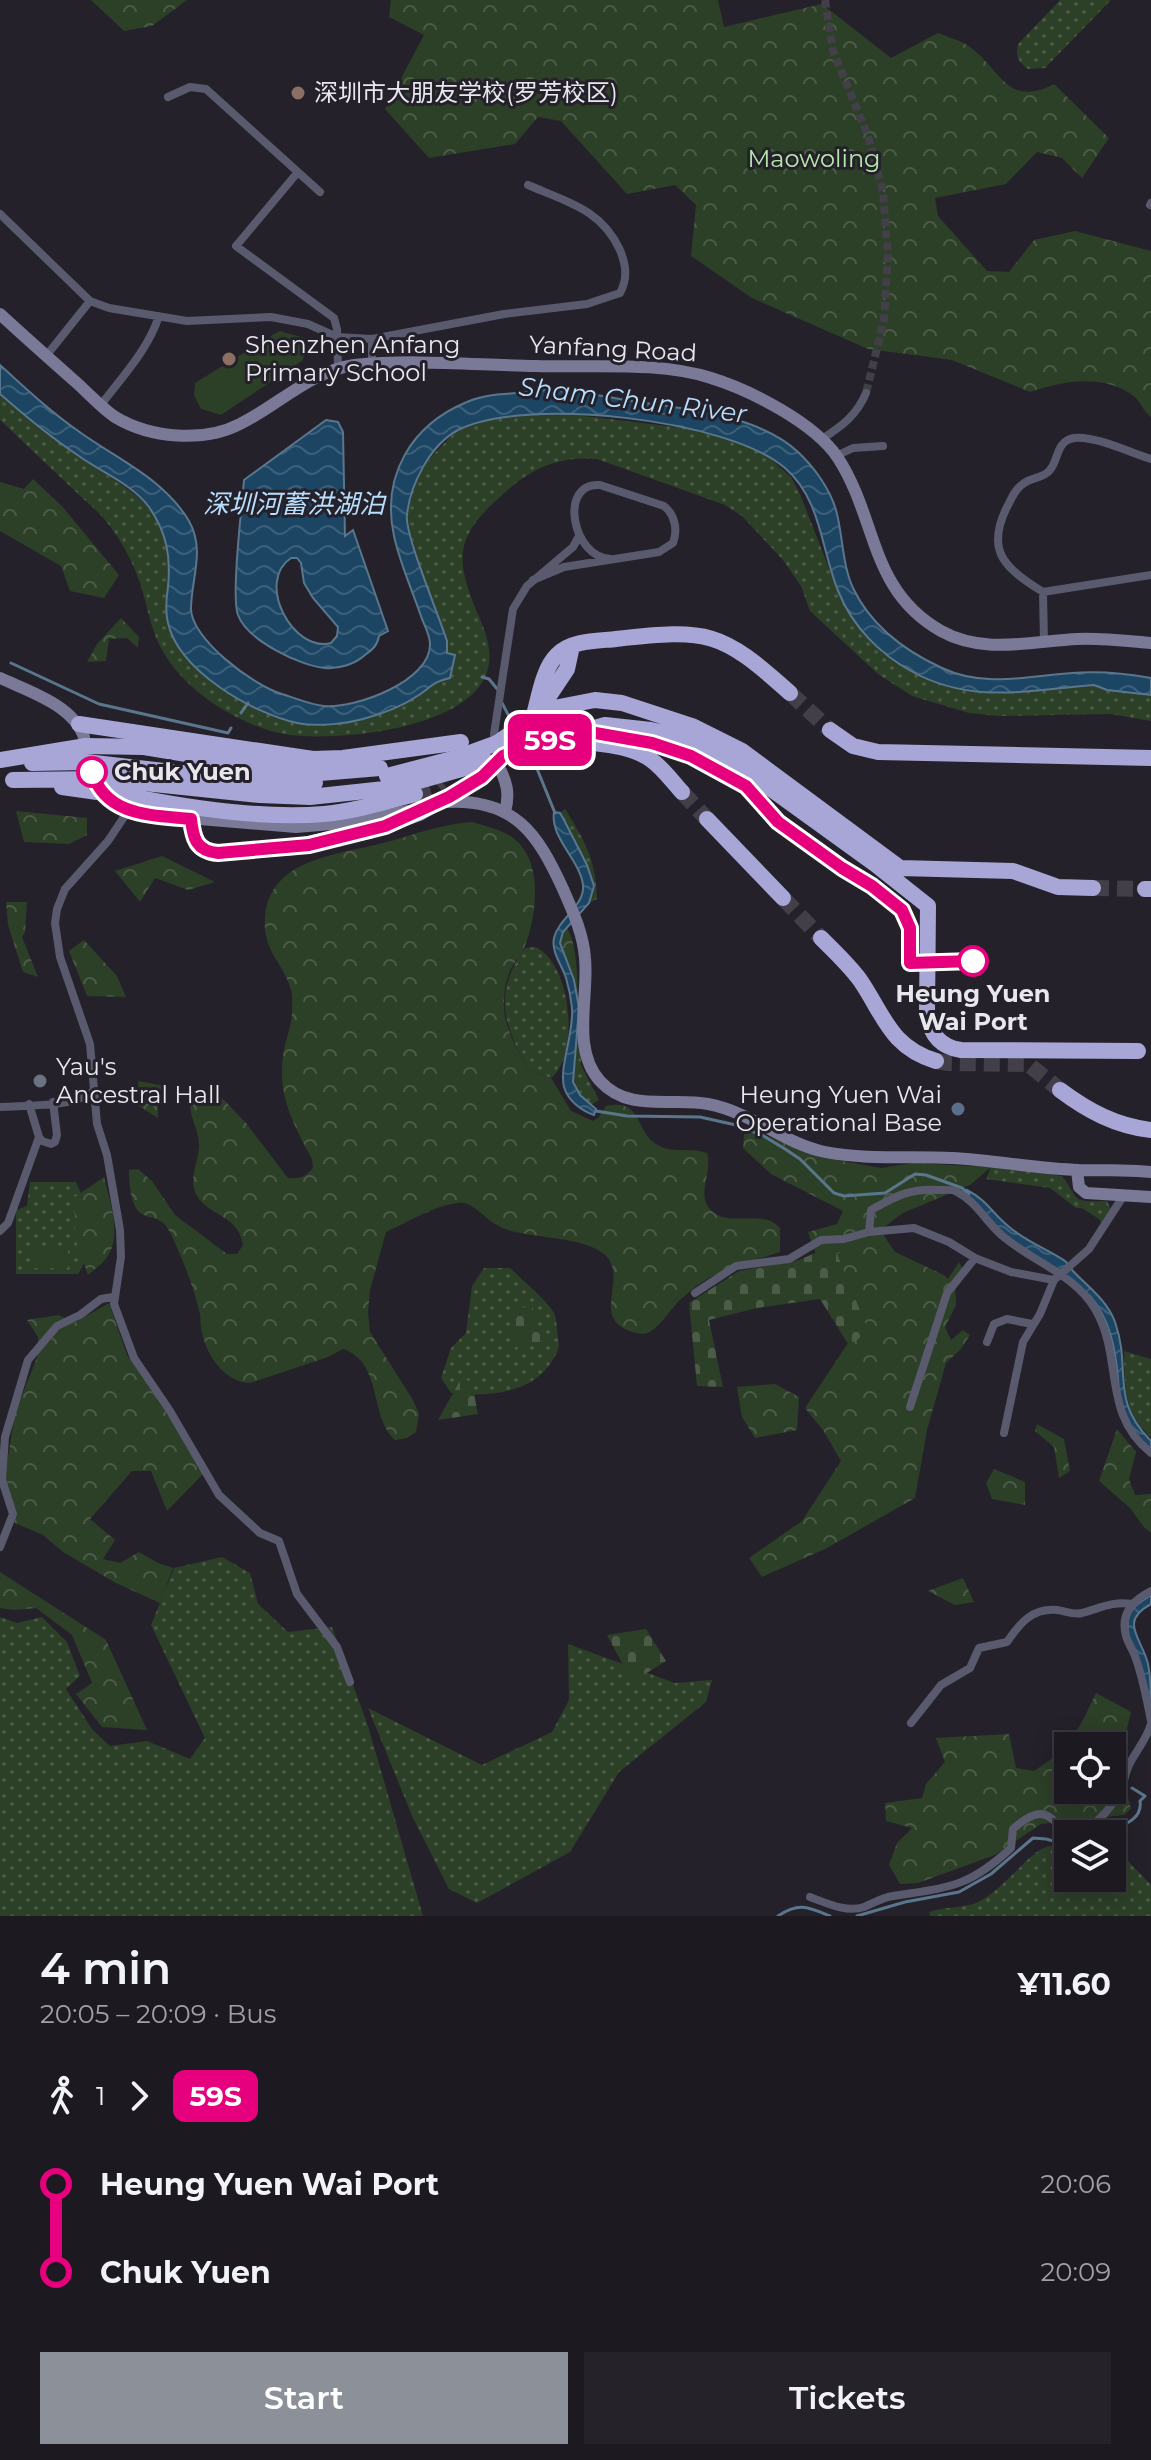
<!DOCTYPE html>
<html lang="en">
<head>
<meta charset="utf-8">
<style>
  :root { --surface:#1c1920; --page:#252229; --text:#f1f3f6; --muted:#a0a0a5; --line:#3a383e; --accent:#8c9099 }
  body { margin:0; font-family:Montserrat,"Noto Sans SC",sans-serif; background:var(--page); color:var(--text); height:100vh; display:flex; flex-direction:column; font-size:30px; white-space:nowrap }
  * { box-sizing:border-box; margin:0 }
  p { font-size:26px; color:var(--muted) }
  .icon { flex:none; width:44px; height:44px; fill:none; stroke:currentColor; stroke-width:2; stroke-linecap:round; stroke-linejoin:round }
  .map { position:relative; height:1916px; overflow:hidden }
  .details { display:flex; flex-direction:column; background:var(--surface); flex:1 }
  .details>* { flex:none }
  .badge { padding:0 16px; border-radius:12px; font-size:28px; line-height:52px }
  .tools { position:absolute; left:1054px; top:1732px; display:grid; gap:16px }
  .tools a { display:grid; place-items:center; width:72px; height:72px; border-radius:0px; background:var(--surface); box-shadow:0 4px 20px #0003,0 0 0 2px var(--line); font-size:40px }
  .map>.badge { position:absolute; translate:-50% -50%; box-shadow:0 0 0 4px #fff }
  .legs { display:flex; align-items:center; gap:12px; height:88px; padding:0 40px; font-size:26px }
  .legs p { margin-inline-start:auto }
  .summary { display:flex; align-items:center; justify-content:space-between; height:136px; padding:0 40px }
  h1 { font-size:44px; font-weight:600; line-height:60px }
  .button { display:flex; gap:16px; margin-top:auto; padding:16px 40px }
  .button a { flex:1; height:92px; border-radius:0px; background:var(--accent); color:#fff; font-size:32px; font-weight:600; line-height:92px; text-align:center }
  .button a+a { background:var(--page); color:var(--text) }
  ul { padding:0 40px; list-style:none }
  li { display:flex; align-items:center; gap:28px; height:88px; font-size:30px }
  li i { display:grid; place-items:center; width:12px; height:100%; margin:0 10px; background:currentColor }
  li i::after { content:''; width:20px; height:20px; margin:-10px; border:6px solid; border-radius:50%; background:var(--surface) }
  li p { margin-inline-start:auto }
  li:first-child i { background:linear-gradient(#0000 50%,currentColor 0) }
  li:last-child i { background:linear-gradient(currentColor 50%,#0000 0) }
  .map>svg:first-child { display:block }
  .grass { fill:url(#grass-dots) }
  .forest { fill:url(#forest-crowns); fill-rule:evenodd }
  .cemetery { fill:url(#cemetery-stones) }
  .pitch { fill:#2c3f27 }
  .water { fill:url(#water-waves); stroke:#5a768d; stroke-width:2; fill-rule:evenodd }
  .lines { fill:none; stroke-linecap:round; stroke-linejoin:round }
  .stream { stroke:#5a768d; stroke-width:3 }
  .street-tunnel { stroke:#423f48; stroke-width:8; stroke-dasharray:8 4; stroke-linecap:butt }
  .highway-tunnel { stroke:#423f48; stroke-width:16; stroke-dasharray:16 8; stroke-linecap:butt }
  .street { stroke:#5a5a6e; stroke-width:8 }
  .secondary { stroke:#7a7998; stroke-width:12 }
  .highway { stroke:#a7a6d6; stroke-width:16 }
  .highway-bridge { stroke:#a7a6d6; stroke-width:16 }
  .line-1-casing { stroke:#fff; stroke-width:18 }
  .line-1 { stroke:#e6007e; stroke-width:12 }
  .education-dot { fill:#8d6e63; stroke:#25212b; stroke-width:3 }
  .stop-1-dot { fill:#fff; stroke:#e6007e; stroke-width:4 }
  .worship-dot { fill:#6b7280; stroke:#25212b; stroke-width:3 }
  .service-dot { fill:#5c6f8a; stroke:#25212b; stroke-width:3 }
  .labels { text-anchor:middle; stroke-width:6; stroke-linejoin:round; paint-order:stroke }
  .poi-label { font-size:24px; fill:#e9e7ee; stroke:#25212b; text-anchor:start }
  .park-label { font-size:24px; fill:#b5e8a9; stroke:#25212b }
  .street-label { font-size:24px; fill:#e9e7ee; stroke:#25212b }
  .stop-label { font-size:24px; font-weight:bold; fill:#e9e7ee; stroke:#25212b; text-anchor:start }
  .water-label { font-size:26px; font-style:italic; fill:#b7defd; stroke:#25212b }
</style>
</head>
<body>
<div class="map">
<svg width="1151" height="1916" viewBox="0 0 1151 1916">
  <defs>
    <pattern id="grass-dots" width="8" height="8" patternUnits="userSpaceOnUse" patternTransform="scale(2)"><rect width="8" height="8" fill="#2c3f27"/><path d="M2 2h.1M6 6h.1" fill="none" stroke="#4b5b47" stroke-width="1.8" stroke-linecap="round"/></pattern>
    <pattern id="forest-crowns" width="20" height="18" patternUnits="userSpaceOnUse" patternTransform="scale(2)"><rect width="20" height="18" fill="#2c3f27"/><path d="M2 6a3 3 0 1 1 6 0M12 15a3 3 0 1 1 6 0" fill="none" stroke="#4b5b47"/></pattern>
    <pattern id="cemetery-stones" width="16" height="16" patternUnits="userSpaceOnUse" patternTransform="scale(2)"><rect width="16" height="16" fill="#2c3f27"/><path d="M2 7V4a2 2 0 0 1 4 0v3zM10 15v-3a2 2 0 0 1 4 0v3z" fill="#4b5b47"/></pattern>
    <pattern id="water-waves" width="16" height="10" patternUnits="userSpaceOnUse" patternTransform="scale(2)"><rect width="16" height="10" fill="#1c4563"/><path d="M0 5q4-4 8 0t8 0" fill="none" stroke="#3d607a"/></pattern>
  </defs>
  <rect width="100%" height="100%" fill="#25212b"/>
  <!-- grass -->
  <path class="grass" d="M1060,0H1111L1045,68L1028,69C1018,62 1015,56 1018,44Z
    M0,392C25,413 50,436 77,456C122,487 171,503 170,569L212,681L254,707L319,724L359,720L384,713L420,693L433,682L447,653L406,519L414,480L433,455L456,431L482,421L512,414L551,412L701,430L752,448L772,460L791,477L800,494L839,594L858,627L883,654L996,694L1094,685L1107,690L1151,696V721L1110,714L999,716L969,713L912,696L878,674L810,611L801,586L783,560L742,516L725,505L597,459C563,456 535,466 509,489C455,535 452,555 480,619C487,636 493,653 487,672C468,729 341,741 291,735C270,733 247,723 229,713C202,698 174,674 160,646C150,627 147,604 140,583C133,562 122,542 109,525C100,512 86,502 75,491C50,467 25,444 0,420Z
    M565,809C585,841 596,860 597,899L589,903C599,878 573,836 560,813Z
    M535,947C572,962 580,1056 551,1078L529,1071C504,1025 492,995 525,948Z
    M572,975H577L581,1065L599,1100L591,1105L580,1095L573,1082L579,1008Z
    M991,1167L1062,1176C1081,1201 1069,1202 1107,1201L1112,1211L1103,1226L1099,1219L1082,1208H1076L1050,1188L986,1179Z
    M30,1182H76C91,1215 100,1241 78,1274H16V1210L27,1206Z
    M484,1268H510C524,1282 544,1297 554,1313C557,1320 557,1330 558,1338C560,1348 558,1352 552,1361C533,1394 486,1397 451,1393L441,1378L451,1348L466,1333L472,1286Z
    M1124,1351L1151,1359V1437C1123,1413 1125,1386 1124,1351Z
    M222,1557L250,1573L258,1604L288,1632L332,1627L368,1726L423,1916H0V1617L17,1623L42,1617L67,1642L80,1676L66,1689L92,1729L110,1746L147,1741L190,1759L205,1738L151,1625L174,1568Z
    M568,1644L675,1683L712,1680L706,1702L619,1772L570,1852L477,1903L449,1889L413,1818L368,1708L482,1765L552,1732L569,1700Z
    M1112,1844L1151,1885V1916H930L929,1912C943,1907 959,1908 973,1904C1002,1894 1029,1850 1049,1846C1055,1845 1062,1847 1068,1848V1878H1112Z"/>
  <!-- forest -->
  <path class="forest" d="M91,0H187L152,26L124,31Z
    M391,0H718L724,27L822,4L891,58L938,33C947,37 959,40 967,45C1002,68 1005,109 1054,84L1109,138L1082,178L1062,158L1037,152L1006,184L935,198L938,216L987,271L1009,272L1034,240L1075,231L1151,251V417C1144,412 1141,403 1135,397C1104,373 1064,381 1030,392L952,360L868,349L752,298L691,256L696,205L675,185L627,194L561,121L538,117L515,144L429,158L385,109L424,35L389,17Z
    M33,479L62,506L119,575L104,598L70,591L61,566L0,531V482L24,489Z
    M121,618L139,637L138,648L127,638L109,639L106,661L87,662L97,644Z
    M16,811L87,818V835L69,844L24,842Z
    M472,822C486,826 499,829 512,837C544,860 537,914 525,946C523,952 519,957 515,962C507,974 504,988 504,1003C503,1027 518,1050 529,1071L551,1078L571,1111L593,1121L598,1118L606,1106C640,1098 636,1127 652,1141C669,1156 687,1146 707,1153C713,1170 697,1194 709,1208C726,1230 762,1207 780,1228V1252C738,1266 717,1267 682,1298C671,1307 657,1334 642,1334C637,1334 630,1331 625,1329C593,1314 629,1275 604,1254C582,1236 533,1239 505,1229C486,1223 475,1201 459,1203C434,1205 409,1222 386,1232L370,1290L368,1312L370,1332L413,1400L419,1414L416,1432L407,1438L395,1440C369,1417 383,1362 343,1349L328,1357L250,1383C223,1382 205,1353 201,1328C200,1322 201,1316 199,1310C193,1285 182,1258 171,1234C157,1202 130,1238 129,1170L138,1169L152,1181L175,1215L227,1254H237L243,1245C238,1213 206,1217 195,1192C189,1176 200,1159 199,1143C198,1128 189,1116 190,1101L201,1092L224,1100L246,1123L288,1178C300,1179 307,1177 313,1167L312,1159C294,1126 277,1094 283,1056C285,1039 293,1025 292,1008C292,1003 293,996 291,990C284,963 262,951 265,917C270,858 338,855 383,843C414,835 441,824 472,822Z
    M162,856L215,882L188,890L155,878L140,902L115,871Z
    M6,902H27L25,932L22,937L38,977L23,972L8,925Z
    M567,928C575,942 576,959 577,975H572C564,959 554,944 567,928Z
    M84,940L117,976L126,997L87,996L69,951Z
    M138,1081L165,1086L158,1096V1118L139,1106Z
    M745,1127L819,1157L881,1168L913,1163L991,1167L970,1185L903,1213L880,1230L895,1252L944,1275L948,1279L959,1262L965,1273L955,1286L956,1305L945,1327L951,1340L963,1330L970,1335L960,1350L946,1363L927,1430L915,1498L827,1548L762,1577L749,1558L802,1521L841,1461L823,1430L805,1408L848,1343L808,1232L837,1224L843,1211L771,1174L743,1148Z
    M104,1177C109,1200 123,1235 107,1257C103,1264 94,1269 88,1275L75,1238V1197Z
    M109,1303L127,1355L206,1471L167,1511L151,1471H132L90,1519L115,1540L103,1559L120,1563L139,1552L158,1563L173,1568L160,1603L116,1583L63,1552L43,1535L15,1523L4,1482L15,1413L38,1355V1337L27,1320L59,1315L74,1323Z
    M775,1384L799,1397L797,1430L755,1438L742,1417L737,1387Z
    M1037,1424L1064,1439L1070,1471L1059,1478L1054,1447L1035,1431Z
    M1117,1429L1136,1452L1129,1479L1135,1495L1151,1494V1533L1144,1527L1130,1508L1099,1481Z
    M994,1469L1025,1482V1505L992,1499L986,1483Z
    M0,1572L106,1640L147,1730L102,1727L76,1694L92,1683L72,1635L36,1608L14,1610L0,1608Z
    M963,1578L974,1602L955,1605L928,1591Z
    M1096,1693L1131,1712L1119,1762L1131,1809L1124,1815L1041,1824L995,1855L918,1883L900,1884L889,1865L897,1843L912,1828L886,1821L885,1803L922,1798L926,1784L945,1762L936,1738L1009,1734L1016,1768L1034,1771C1071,1748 1078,1731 1096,1693ZM1068,1746H1112V1790H1068Z"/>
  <!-- cemetery -->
  <path class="cemetery" d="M845,1240L848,1248L837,1254L868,1330L850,1347L820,1299L757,1308L709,1320L723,1387L697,1386L689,1303L739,1271L799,1260Z
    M532,1306L542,1341L513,1348L515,1309Z
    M462,1377L472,1383L478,1414L438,1420Z
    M646,1629L666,1661L632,1682L607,1635Z"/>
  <!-- pitch -->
  <path class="pitch" d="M279,331L305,338L308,348L302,361L221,415L201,409L194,395L195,383Z
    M32,1248L68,1249V1268H32Z"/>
  <!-- water -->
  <path class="water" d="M0,365C26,389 52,413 81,433C119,460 164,479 189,521C205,550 192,576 191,607C189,638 254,686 282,694C295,698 311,705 324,706C355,709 431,681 430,644C430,636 425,626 422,619C413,592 400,564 394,536C381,476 411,425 467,402C483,395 501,394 518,393C530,391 542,389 553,390C580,391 606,397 632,401C684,409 757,414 798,452C814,467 830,489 836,510C843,535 842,564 853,588C871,626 905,651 942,668C984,688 1029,676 1072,673C1100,671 1124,673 1151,678V695L1107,690L1094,685C1029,690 972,705 911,671C880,654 853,627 839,593C821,551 822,500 785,468C729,419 524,396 458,430C430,445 410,485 407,515C404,533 440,618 447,641V653L455,655L450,678C433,682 432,686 419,695C403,706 382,714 363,719C345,724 316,727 297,723C252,713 179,671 168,623C165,611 166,600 168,587C171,557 167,533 149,507C131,483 100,472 76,454C49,436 24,415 0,394Z
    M326,420L338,422L343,432L345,536L353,530L388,631L379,636C377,646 373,649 365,655C355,664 340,669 325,668C300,666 247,640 238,615C231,597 242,505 244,480ZM291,558H297L301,563L304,583L313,598L338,627L337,636L331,643C293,653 255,582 291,558Z
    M554,812L560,813L564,820L587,865L594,886L589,903L563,932L560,943L574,980L579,1008L573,1082L580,1095L596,1109L594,1115C582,1111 568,1101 564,1087C559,1066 574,1034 572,1008C571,998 569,988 566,978C562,965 551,952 554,938C558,919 585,906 583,885C580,860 550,838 554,812Z
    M967,1190C988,1201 991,1212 1008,1226C1025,1241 1047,1249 1065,1261C1067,1262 1071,1269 1073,1271C1088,1287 1107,1300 1115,1322C1132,1370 1109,1399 1151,1441V1450C1139,1441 1126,1424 1121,1410C1118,1401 1119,1388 1118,1378C1115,1347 1110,1320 1090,1296L1005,1235L965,1195Z
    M1151,1595V1604C1118,1622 1142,1638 1148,1664C1151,1678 1151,1694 1151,1709C1144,1687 1122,1637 1129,1616C1132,1606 1142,1601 1151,1595Z"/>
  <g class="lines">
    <!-- stream -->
    <path class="stream" d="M11,663L99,704L228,733L231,728
      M482,677L489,679L498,690
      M501,701L514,726
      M241,713L248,703
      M529,749L555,813
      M596,1111L627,1116L700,1117L736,1125L762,1135L785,1149L800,1159L834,1193L844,1196L885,1193L915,1174L926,1175L962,1188L969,1194
      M1105,1834C1120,1826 1143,1821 1140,1801L1145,1796L1132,1788
      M778,1916C799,1902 808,1907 830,1916
      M857,1916L905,1902L959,1892L991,1874L1033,1838L1046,1839L1068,1845"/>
    <!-- street-tunnel -->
    <path class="street-tunnel" d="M825,0L833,51L868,136L883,192L888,256L884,320L866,393"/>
    <!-- highway-tunnel -->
    <path class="highway-tunnel" d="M790,693L830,730
      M682,792L707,819
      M415,794L432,789L441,781
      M1093,888L1145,889
      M783,898L821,938
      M936,1061L948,1063L1028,1064L1060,1090"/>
    <!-- street -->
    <path class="street" d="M168,97L190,87L206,89L320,192
      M298,172L236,246L334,318L337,329L338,368
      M1150,205L1151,203
      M0,214L90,301L109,308L187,321L271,317L308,324L337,337L372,339L504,314L587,304L620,293C628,278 626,265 620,250C601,209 567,202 528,185
      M46,356L90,301
      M372,364V339
      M101,405C122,377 148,350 159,316
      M822,439C842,426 857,415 866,393
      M836,456L853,448L883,446
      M1151,459C1131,453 1094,435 1074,438C1056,441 1059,459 1050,470C1043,479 1031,477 1023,484C1014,490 1011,500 1006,509C985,553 1007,569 1043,592L1151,575
      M533,580L564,567L659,552L673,543C678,530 675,515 664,506L600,485C558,482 572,558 611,559
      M1043,592L1044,643
      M494,734L513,609L527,586L573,547L579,536
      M128,811L108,841L65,889L57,909L55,923L60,957L90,1044L97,1124L107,1155L120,1230L121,1257L114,1304L134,1358L170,1411L219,1495L260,1533L279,1541L297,1594L337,1647L350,1682
      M29,1104L39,1137L42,1141L51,1144L55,1142L57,1135L53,1102
      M0,1107C25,1105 76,1108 94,1090
      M0,1231L8,1223L39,1137
      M869,1232L914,1228L949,1242L975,1258L1011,1272L1054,1280
      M695,1293L736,1266L789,1259L821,1240L844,1239L869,1232L871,1210C896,1196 910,1188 940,1190C945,1190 953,1189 957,1192C977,1202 988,1225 1005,1238C1034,1262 1075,1275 1095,1309C1124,1358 1101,1413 1151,1453
      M987,1342L994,1324L1007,1319L1032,1324
      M910,1407L947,1293L975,1258
      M1004,1433L1023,1342L1040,1314L1054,1280L1089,1249L1124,1195
      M0,1547L13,1514L2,1480L5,1437L28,1360L57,1326L80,1315L101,1299L113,1297
      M1151,1591C1133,1600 1120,1614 1126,1636C1128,1644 1134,1651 1136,1659C1143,1679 1147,1700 1151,1721
      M911,1723L941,1685L970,1668L979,1648L1007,1642C1020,1623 1032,1608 1057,1610C1066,1611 1073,1615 1082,1613C1101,1608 1112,1601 1132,1604
      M810,1897C826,1903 847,1913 864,1907C874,1903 883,1897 893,1896C949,1887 968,1888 1011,1848L1013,1829C1055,1792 1050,1836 1079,1831C1097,1827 1115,1803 1122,1787C1125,1779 1126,1770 1130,1763C1137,1750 1147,1738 1151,1724"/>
    <!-- secondary -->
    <path class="secondary" d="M0,314C26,338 52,361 78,384C90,395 102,408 115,417C150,438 203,443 240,424C279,405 309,372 354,365C413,359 476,365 536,366C591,368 659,361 711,378C750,390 815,423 838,458C878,520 869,590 941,631C984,655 1032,641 1078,639C1102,638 1127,641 1151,643
      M0,678C28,691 73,705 84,737
      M498,765C507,782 510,794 505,812
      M448,802C515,799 538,834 563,889C573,912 583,933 585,958C589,997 571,1049 600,1081C629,1113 671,1097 708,1104C751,1112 783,1143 825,1152C866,1160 911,1156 952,1158C994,1160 1038,1169 1079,1170C1103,1170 1127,1170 1151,1172
      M117,805L140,814L296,827L355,822L407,811
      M1077,1170L1079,1187L1086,1193L1151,1197"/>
    <!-- highway -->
    <path class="highway" d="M539,711L567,669L572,646
      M533,718C539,699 542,670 557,655C571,640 598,641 616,639C708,629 720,630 790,693
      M79,724L313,759L343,758L461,742
      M830,730L853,746L878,752L1151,758
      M562,738C592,745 624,742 650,759C662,767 672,781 682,792
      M497,743L533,718L559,707L595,700L622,703L692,726L742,751L900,868L1013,871L1058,887L1093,888
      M144,747L288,771L320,773L380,768
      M503,756L533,743L562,738L605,725L651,730L685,738L734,762L875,864L928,906L927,1013C930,1034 940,1047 961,1050L1138,1051
      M0,760L86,746
      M32,763L86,762
      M472,766L486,761
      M140,798C197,809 266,819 324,814C355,811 385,802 415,794
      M191,819C193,836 195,849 214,853L294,847L369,831
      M707,819L783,898
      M1145,889H1151
      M821,938C834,951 849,965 860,980C884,1015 890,1047 936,1061
      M1060,1090C1088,1111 1116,1126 1151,1130"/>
    <!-- highway-bridge -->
    <path class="highway-bridge" d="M86,746L144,747
      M86,762L243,780L315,783
      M491,769L503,756
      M387,776L456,758L497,743
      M13,780L106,779L260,795L310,797L394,788L472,766
      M62,787L140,798
      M369,831L419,813L482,777"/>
  </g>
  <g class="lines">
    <!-- line-1 casing -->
    <g class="line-1-casing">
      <path id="line-1" d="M92,772C106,817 153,815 191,819C193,838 196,851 218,853L309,845L385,826L449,797L482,777L503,756L533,743L584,731L652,743L691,756L746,786L778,822L842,868L872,886L902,910L910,928V963L973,961"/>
    </g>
    <!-- line-1 -->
    <use href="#line-1" class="line-1"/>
  </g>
  <!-- markers -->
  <g class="education-dot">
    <circle cx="298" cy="93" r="8"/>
    <circle cx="229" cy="359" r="8"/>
  </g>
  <g class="stop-1-dot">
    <circle cx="92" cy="772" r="14"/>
    <circle cx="973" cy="961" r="14"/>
  </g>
  <circle class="worship-dot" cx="40" cy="1081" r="8"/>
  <circle class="service-dot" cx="958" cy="1109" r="8"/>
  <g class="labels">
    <!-- poi labels -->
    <g class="poi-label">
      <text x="314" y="101">深圳市大朋友学校(罗芳校区)</text>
      <text x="245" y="353">Shenzhen Anfang<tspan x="245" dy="28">Primary School</tspan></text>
      <text x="56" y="1075">Yau's<tspan x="56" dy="28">Ancestral Hall</tspan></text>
      <text x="942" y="1103" text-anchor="end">Heung Yuen Wai<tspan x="942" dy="28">Operational Base</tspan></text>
    </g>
    <!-- park labels -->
    <g class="park-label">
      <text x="814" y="167">Maowoling</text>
    </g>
    <!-- street labels -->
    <g class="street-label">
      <text transform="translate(613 349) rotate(3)" y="8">Yanfang Road</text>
    </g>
    <!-- stop labels -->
    <g class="stop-label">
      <text x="114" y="780">Chuk Yuen</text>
      <text x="973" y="1002" text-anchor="middle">Heung Yuen<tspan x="973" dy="28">Wai Port</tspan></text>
    </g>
    <!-- water labels -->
    <g class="water-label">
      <text transform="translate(633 400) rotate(7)" y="9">Sham Chun River</text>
      <text x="294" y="513">深圳河蓄洪湖泊</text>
    </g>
  </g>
</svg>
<div class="tools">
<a><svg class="icon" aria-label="locate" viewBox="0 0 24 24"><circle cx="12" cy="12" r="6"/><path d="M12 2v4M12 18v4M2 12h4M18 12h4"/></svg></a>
<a><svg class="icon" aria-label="layers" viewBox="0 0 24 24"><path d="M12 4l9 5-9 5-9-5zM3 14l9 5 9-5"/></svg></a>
</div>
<b class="badge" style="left:550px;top:740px;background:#e6007e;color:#fff">59S</b>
</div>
<section class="details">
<div class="summary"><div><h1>4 min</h1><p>20:05 – 20:09 · Bus</p></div><b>¥11.60</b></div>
<div class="legs"><svg class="icon" aria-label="walk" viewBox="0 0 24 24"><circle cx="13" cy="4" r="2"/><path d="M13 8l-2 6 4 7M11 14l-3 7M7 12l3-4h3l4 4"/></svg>1<svg class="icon" aria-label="forward" viewBox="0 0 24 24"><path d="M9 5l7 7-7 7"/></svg><b class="badge" style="background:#e6007e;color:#fff">59S</b></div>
<ul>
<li><i style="color:#e6007e"></i><b>Heung Yuen Wai Port</b><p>20:06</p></li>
<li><i style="color:#e6007e"></i><b>Chuk Yuen</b><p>20:09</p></li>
</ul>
<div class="button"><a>Start</a><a>Tickets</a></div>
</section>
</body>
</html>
